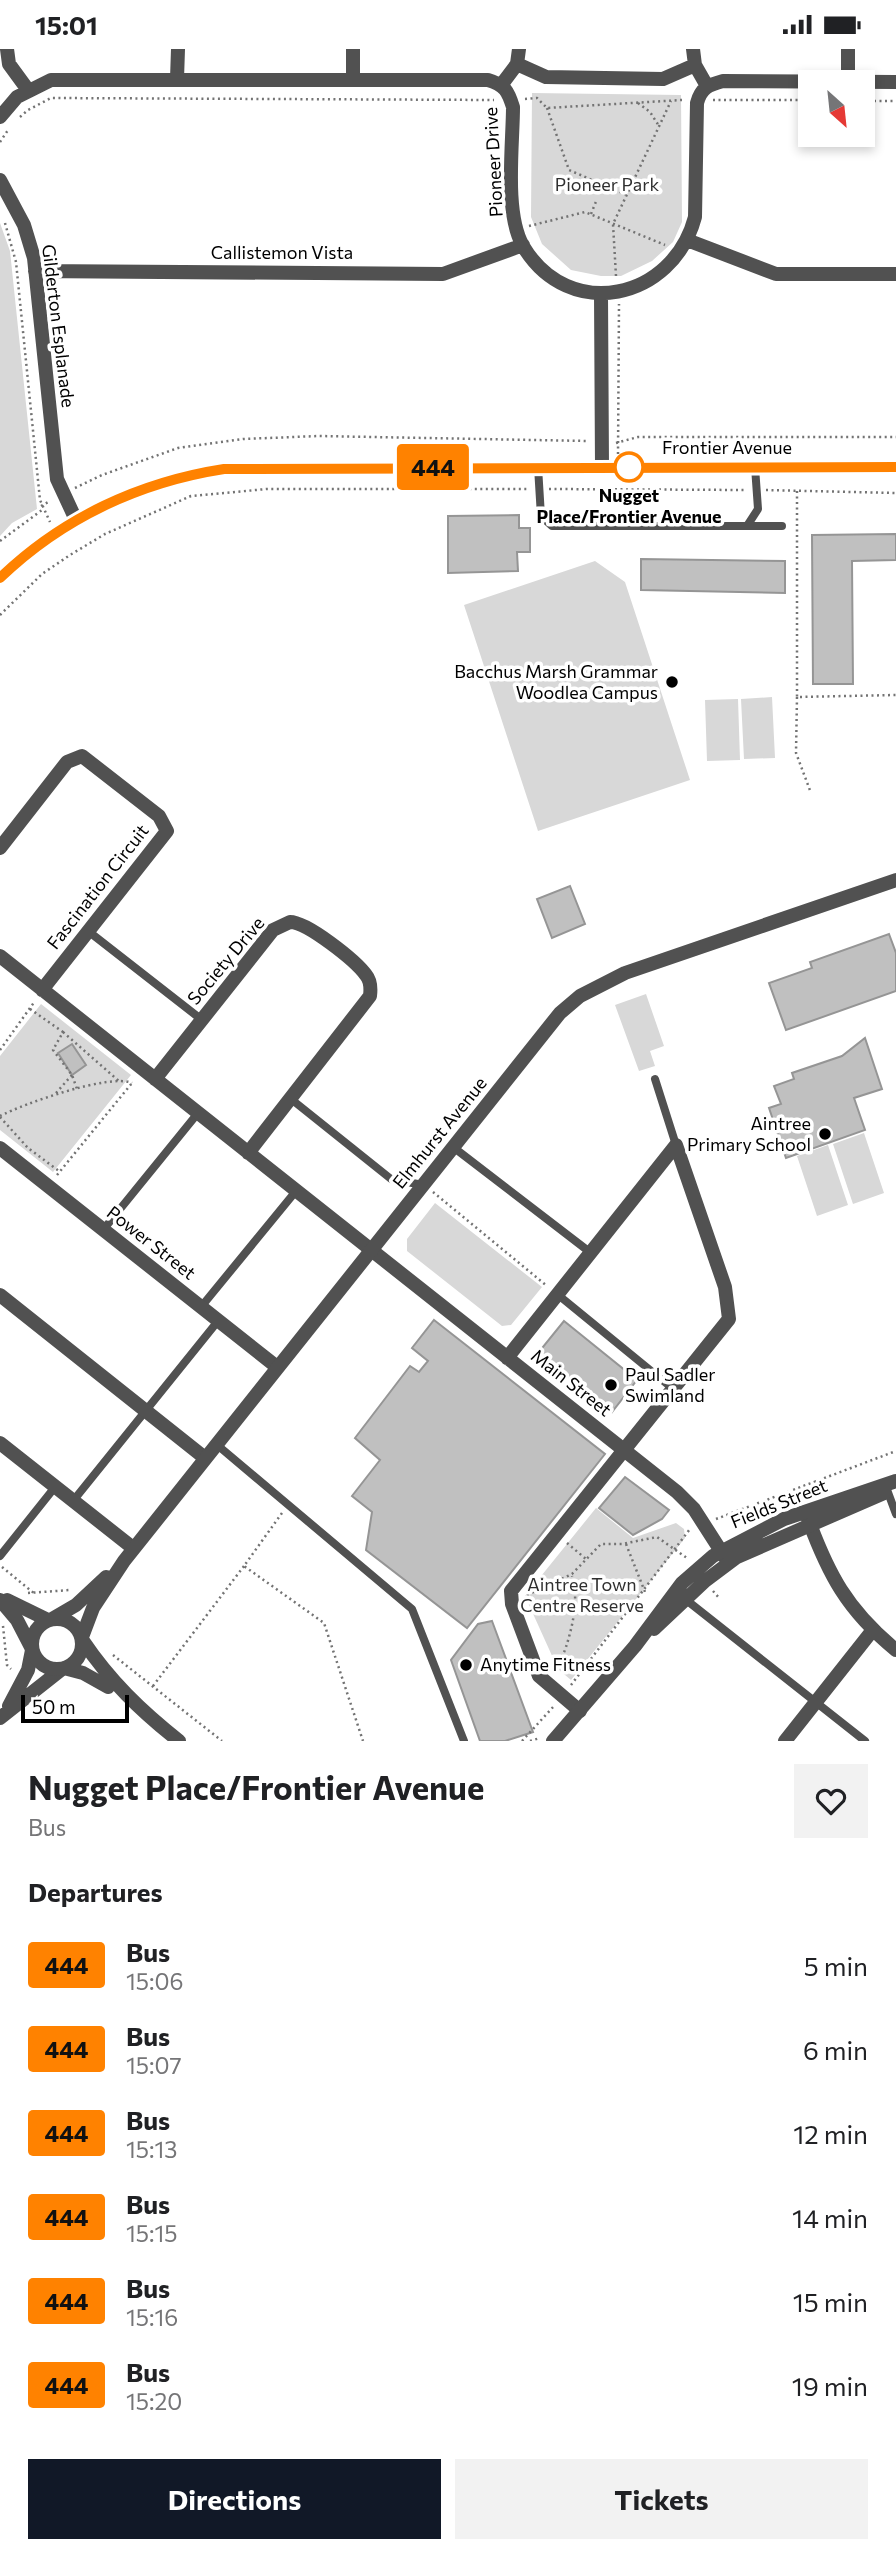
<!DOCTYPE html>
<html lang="en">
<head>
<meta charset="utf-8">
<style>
  :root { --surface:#fff; --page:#f2f2f2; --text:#202124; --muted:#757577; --accent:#111827 }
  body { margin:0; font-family:Commissioner,sans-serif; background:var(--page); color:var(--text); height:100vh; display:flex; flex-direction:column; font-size:26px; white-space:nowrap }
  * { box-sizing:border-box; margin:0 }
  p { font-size:23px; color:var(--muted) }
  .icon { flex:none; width:38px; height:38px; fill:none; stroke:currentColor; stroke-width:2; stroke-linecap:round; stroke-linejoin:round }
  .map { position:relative; height:1692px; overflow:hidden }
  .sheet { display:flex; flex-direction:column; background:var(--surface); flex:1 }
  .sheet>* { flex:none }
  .badge { padding:0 14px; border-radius:5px; font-size:24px; line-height:46px }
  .needle { width:46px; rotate:153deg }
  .fabs { position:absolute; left:798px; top:21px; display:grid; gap:14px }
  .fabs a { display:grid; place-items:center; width:77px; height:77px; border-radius:0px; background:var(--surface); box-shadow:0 4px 10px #0003; font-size:35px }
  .scale { position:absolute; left:21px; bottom:18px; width:108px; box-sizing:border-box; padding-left:7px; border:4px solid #000; border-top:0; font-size:19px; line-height:24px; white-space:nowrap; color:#000; -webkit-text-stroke:5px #fff; paint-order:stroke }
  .map>.badge { position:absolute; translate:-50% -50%; box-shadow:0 0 0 4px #fff }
  h2 { padding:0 28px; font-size:26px; line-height:63px }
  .round { display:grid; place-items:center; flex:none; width:74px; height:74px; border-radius:0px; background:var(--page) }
  .headline { display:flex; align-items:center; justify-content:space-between; height:119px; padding:0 28px }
  h1 { font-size:33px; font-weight:700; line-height:52px }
  .cta { display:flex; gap:14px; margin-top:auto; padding:14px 28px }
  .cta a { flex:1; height:80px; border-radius:0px; background:var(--accent); color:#fff; font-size:28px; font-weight:700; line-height:80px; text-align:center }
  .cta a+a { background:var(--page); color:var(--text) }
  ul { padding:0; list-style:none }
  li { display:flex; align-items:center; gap:21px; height:84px; padding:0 28px }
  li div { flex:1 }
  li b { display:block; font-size:26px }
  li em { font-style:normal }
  li .badge { min-width:77px; font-weight:700; text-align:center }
  .status { display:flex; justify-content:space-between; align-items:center; height:49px; padding:0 35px; background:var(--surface); direction:ltr }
  .status svg { height:19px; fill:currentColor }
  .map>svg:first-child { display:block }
  .green { fill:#d8d8d8 }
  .building { fill:#c0c0c0; stroke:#959595; stroke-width:2 }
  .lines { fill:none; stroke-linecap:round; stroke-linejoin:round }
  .path { stroke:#737373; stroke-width:2.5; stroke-dasharray:2 3.5; stroke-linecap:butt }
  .service { stroke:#515151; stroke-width:8 }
  .minor { stroke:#515151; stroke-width:14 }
  .tertiary { stroke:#515151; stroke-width:14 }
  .line-casing { stroke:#fff; stroke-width:16 }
  .line { stroke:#ff8200; stroke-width:10 }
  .stop-dot { fill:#fff; stroke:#ff8200; stroke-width:3.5 }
  .poi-dot { fill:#000; stroke:#fff; stroke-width:2.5 }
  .labels { text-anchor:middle; stroke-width:7; stroke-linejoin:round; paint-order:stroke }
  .street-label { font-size:18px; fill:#000; stroke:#fff }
  .park-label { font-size:18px; fill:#2f2f2f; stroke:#fff }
  .stop-label { font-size:18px; font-weight:bold; fill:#000; stroke:#fff }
  .poi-label { font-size:18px; fill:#000; stroke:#fff; text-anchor:end }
</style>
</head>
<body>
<div class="status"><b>15:01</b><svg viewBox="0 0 49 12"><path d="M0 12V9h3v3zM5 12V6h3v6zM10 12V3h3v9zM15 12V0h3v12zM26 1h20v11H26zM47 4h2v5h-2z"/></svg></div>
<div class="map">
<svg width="896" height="1692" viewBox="0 0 896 1692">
  <rect width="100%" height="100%" fill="#fff"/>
  <!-- green -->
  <path class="green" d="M532,44L681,46L682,173L673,193L652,212L621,227H601L571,221L542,195L531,168Z
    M0,174L10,202L37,460L12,474L0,487Z
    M595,512L625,533L690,731L538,782L464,556Z
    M772,648L775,709L744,710L741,650Z
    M738,650L740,711L707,712L705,651Z
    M646,945L664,997L650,1002L655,1017L639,1022L615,956Z
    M41,955L131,1026L53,1123L0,1081V1007Z
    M864,1084L884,1144L853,1155L833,1095Z
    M828,1096L848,1156L817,1167L797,1107Z
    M435,1154L542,1238L511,1276L502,1277L407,1202V1190Z
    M596,1459L633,1489L676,1474L684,1480L685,1489L571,1631L558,1620L525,1547Z"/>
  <!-- building -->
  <path class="building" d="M519,466V479H530V503H517L518,522L448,524V467Z
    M896,485V511L852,512L853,635H813L812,486Z
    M641,510L785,512V544L641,541Z
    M570,837L585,875L552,889L537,850Z
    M889,885L896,904V942L786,981L769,934L812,919L810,913Z
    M865,989L882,1040L854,1049L865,1081L786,1109L769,1059L781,1055L774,1037L794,1030L792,1024L842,1007Z
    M72,995L86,1016L72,1026L58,1004Z
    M434,1271L605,1405L467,1579L366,1501L372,1463L352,1447L380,1411L355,1389L410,1317L419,1323L428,1312L412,1299Z
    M564,1272L637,1331L612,1363L538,1304Z
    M625,1428L669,1461L662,1470L633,1486L599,1459Z
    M492,1572L533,1683L505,1692H480L451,1611L478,1575Z"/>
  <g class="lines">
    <!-- path -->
    <path class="path" d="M525,50L537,49L547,59L682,51
      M713,51H810
      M863,52H896
      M638,54L650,63L659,77
      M547,59L569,121L627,146
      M20,68L28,61L51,49L494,51
      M0,93L8,81
      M591,165L597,150
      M5,174L16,213L40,451L50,473
      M529,177L585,163L665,196
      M616,227L613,175L671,52
      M616,394L638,388H896
      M618,405L619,255
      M75,439L102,426L178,399L243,390L319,387L588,392
      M549,440L746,441
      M766,441L896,444
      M797,442V648L896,646
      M41,457L50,452
      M0,492L42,461
      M0,566L42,525L70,506L105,485L191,447L267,440H529
      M797,648L796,704L811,744
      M30,960L63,983L53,1001L72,1026L77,1040
      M63,983L120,1033
      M0,1001L35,952
      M56,1044L72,1026
      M0,1067C23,1055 110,1024 132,1034
      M0,1068L28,1099L59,1122
      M57,1126L132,1034
      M433,1143L547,1237
      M816,1431L820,1444
      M282,1464L244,1517L324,1574L363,1692
      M716,1470L896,1402
      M567,1494L586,1510
      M626,1495L645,1543
      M2,1518L35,1545
      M713,1542L720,1550
      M28,1544L70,1541
      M527,1546L572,1525L601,1495H622L657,1488L687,1509
      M3,1577L7,1616L11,1620
      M113,1606L222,1692
      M555,1623C557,1612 563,1608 566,1598C573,1576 579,1549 572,1527
      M571,1636L690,1480
      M153,1637L244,1517
      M522,1692L554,1657
      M530,1692L540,1689"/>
    <!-- service -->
    <path class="service" d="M538,418L541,467L552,477H747L758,460L755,418
      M747,477H782
      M88,882L202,971
      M655,1030L676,1096
      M291,1050L391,1130L423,1136
      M453,1098L591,1204
      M103,1181L198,1064
      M557,1245L672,1339
      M201,1258L296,1142
      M216,1395L412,1560L464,1692
      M886,1438L896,1465
      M73,1452L218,1272
      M0,1507L55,1438
      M685,1550L865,1692"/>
    <!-- minor -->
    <path class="minor" d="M7,0L9,15L28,41
      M693,0L695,16L707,37
      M517,15L546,28L663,30L695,16
      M177,30L178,0
      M353,30V0
      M848,33V0
      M502,35L517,15L519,0
      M0,68L17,48L51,31H488C505,36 508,42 513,58C513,95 504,164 523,197C569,274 673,251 695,168L697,54C701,39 708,36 723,32L896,33
      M0,131L24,176L34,209L57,430L76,471
      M687,191L776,225H896
      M35,222L443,225L523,196
      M601,246L602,418
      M0,799L67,713L82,707L159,767L167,782L42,941
      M0,907L677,1443L694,1460L728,1513
      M155,1030L273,881L290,873C307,873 355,911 366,926C371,932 371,939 370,947L248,1104
      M0,1099L277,1318
      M0,1246L205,1409
      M507,1309L676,1096L725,1238L729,1270L511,1542L512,1555L539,1627L580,1662
      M0,1394L133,1499
      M807,1467C828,1525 847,1561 896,1601
      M9,1657L28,1621L32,1601
      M0,1669L62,1620
      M785,1692L872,1582"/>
    <!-- tertiary -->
    <path class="tertiary" d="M0,529C62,469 140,433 224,420L896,418
      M0,1551L17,1571L31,1598
      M7,1551L48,1571
      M32 1595a25 25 0 1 1 50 0a25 25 0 1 1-50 0Z
      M52,1570L76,1556L106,1528
      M654,1580L705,1532L737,1508L884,1444
      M82,1588L93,1559L124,1512L560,964L580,947L625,924L896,831
      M83,1592C110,1632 141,1662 179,1692
      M64,1619L83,1624L108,1638
      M553,1692L635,1597L682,1534L713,1507L784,1470L896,1432"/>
  </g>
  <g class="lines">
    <!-- line casing -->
    <g class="line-casing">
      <path id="line" d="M0,529C62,469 140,433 224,420L896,418"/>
    </g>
    <!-- line -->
    <use href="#line" class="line"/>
  </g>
  <!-- markers -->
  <circle class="stop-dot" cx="629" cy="418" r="14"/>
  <g class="poi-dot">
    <circle cx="672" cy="633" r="7"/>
    <circle cx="825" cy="1085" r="7"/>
    <circle cx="611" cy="1336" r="7"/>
    <circle cx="466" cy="1616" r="7"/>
  </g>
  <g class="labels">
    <!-- street labels -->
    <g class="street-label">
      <text transform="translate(494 113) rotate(-93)" y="6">Pioneer Drive</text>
      <text x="282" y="210">Callistemon Vista</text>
      <text transform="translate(58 277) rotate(83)" y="6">Gilderton Esplanade</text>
      <text x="727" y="405">Frontier Avenue</text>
      <text transform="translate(98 838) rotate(-52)" y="6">Fascination Circuit</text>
      <text transform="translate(226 912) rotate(-50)" y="6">Society Drive</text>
      <text transform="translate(440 1084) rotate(-51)" y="6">Elmhurst Avenue</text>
      <text transform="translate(151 1194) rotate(38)" y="6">Power Street</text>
      <text transform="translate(571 1334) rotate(38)" y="6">Main Street</text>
      <text transform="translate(779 1455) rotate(-22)" y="6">Fields Street</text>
    </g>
    <!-- park labels -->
    <g class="park-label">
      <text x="607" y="142">Pioneer Park</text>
      <text x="582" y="1542">Aintree Town<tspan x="582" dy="21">Centre Reserve</tspan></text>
    </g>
    <!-- stop labels -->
    <g class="stop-label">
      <text x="629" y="453">Nugget<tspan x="629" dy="21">Place/Frontier Avenue</tspan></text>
    </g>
    <!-- poi labels -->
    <g class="poi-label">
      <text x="658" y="629">Bacchus Marsh Grammar<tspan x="658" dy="21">Woodlea Campus</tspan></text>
      <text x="811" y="1081">Aintree<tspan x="811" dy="21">Primary School</tspan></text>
      <text x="625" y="1332" text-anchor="start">Paul Sadler<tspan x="625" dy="21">Swimland</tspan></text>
      <text x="480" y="1622" text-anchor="start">Anytime Fitness</text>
    </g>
  </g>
</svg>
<div class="fabs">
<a><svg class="needle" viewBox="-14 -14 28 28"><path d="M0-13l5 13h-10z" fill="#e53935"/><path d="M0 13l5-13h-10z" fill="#757577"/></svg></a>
</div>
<div class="scale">50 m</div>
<b class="badge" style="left:433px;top:418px;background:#ff8200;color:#111">444</b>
</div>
<section class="sheet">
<div class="headline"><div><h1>Nugget Place/Frontier Avenue</h1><p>Bus</p></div><a class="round"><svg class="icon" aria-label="heart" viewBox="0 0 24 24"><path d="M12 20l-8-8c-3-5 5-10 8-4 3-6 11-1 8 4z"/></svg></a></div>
<h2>Departures</h2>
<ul>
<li><span class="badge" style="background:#ff8200;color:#111">444</span><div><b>Bus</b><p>15:06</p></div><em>5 min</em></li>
<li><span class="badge" style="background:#ff8200;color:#111">444</span><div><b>Bus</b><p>15:07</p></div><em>6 min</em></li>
<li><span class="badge" style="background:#ff8200;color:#111">444</span><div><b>Bus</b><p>15:13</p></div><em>12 min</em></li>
<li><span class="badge" style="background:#ff8200;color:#111">444</span><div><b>Bus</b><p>15:15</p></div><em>14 min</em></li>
<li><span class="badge" style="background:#ff8200;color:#111">444</span><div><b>Bus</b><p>15:16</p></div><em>15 min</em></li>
<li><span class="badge" style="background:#ff8200;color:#111">444</span><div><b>Bus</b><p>15:20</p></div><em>19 min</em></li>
</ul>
<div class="cta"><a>Directions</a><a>Tickets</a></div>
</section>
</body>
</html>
